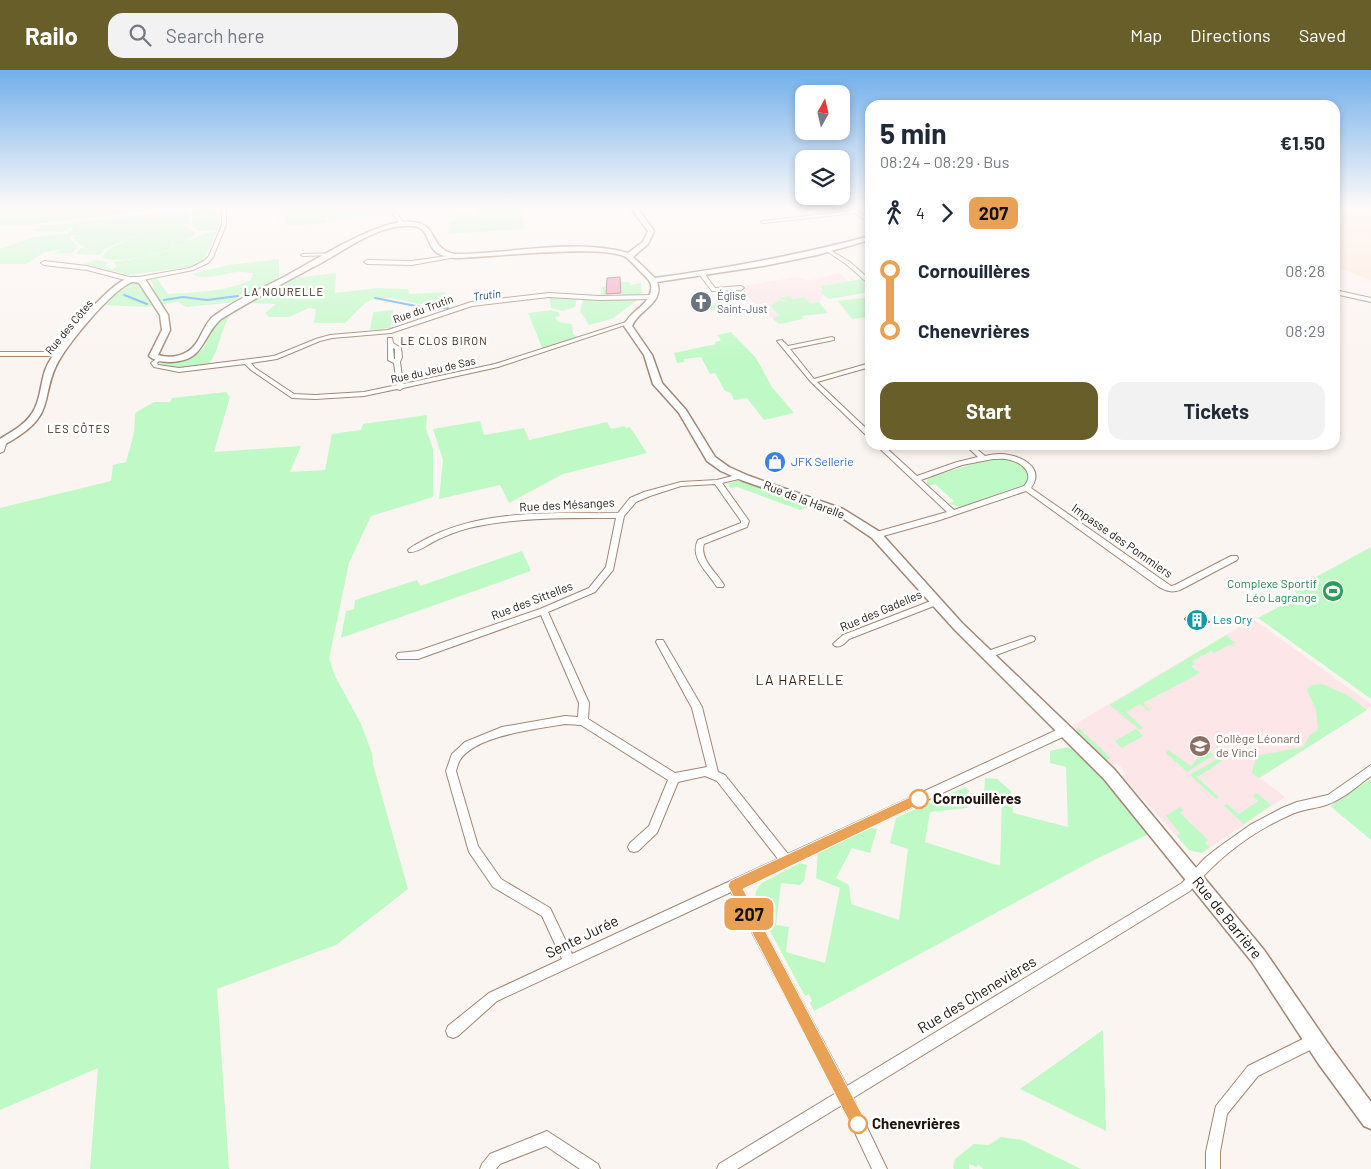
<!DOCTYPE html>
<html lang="en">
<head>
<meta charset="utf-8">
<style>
  :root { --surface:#fff; --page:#f2f2f3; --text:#1f2937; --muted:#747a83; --accent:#675e2a }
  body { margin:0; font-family:Barlow,sans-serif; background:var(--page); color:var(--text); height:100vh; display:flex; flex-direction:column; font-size:19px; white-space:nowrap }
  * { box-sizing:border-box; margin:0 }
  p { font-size:16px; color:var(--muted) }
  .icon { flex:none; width:28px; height:28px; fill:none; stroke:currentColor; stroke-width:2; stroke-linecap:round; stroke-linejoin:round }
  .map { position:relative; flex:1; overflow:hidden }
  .panel { position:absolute; left:865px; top:30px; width:475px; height:350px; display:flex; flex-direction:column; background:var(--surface); border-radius:15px; box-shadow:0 2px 8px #0003 }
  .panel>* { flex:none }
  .badge { padding:0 10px; border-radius:8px; font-size:18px; line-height:32px }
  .needle { width:32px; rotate:8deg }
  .fabs { position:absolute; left:795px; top:15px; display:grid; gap:10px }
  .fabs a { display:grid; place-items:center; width:55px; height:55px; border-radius:10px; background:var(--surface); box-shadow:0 2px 8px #0003; font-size:25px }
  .map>.badge { position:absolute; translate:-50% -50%; box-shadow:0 0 0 2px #fff }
  .legs { display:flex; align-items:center; gap:8px; height:55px; padding:0 15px; font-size:16px }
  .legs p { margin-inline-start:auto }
  .overview { display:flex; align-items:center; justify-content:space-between; height:85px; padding:0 15px }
  h1 { font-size:28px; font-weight:700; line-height:38px }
  .button { display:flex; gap:10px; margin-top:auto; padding:10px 15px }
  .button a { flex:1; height:58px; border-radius:15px; background:var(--accent); color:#fff; font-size:20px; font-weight:700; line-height:58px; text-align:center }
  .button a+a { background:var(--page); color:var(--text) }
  ul { padding:0 15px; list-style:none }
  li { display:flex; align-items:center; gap:18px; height:60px; font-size:19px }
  li i { display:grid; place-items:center; width:8px; height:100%; margin:0 6px; background:currentColor }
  li i::after { content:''; width:12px; height:12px; margin:-6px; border:4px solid; border-radius:50%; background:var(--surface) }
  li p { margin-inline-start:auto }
  li:first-child i { background:linear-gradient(#0000 50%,currentColor 0) }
  li:last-child i { background:linear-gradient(currentColor 50%,#0000 0) }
  header { display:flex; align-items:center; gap:30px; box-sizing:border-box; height:70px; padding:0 25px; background:var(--accent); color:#fff }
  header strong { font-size:24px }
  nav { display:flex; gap:28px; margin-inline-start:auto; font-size:18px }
  .search { width:350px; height:45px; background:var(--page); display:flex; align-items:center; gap:12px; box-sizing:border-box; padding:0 18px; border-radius:15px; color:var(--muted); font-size:19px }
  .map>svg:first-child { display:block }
  .built { fill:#ffe8d8 }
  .education { fill:#fce6e7 }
  .green { fill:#bff9c5 }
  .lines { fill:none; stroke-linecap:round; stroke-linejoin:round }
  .stream { stroke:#5fa7ef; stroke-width:2 }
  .building { fill:#f6a4c0; stroke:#95737e }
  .street-casing { stroke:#a38774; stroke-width:2 }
  .secondary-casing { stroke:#a38774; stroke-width:3 }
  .street { fill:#fff; fill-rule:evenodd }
  .secondary { fill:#fff; fill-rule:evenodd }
  .line-1 { fill:#e9a255; stroke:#fff }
  .stop-1-dot { fill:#fff; stroke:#e9a255; stroke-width:2.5 }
  .labels { text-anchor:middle; stroke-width:5; stroke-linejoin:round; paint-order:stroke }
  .far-neighbourhood-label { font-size:11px; letter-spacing:1px; fill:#3a2312; stroke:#fff }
  .far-water-label { font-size:11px; font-style:italic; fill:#184a79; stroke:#fff }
  .far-worship-label { font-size:11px; fill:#5b616d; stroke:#fff; text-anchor:start }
  .far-street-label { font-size:11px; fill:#1f150d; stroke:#fff }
  .shop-label { font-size:12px; fill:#366cbe; stroke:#fff; text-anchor:start }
  .street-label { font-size:12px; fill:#1f150d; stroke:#fff }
  .leisure-label { font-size:12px; fill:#27864d; stroke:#fff; text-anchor:end }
  .culture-label { font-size:12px; fill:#0d838f; stroke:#fff; text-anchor:start }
  .education-label { font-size:12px; fill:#785e54; stroke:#fff; text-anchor:start }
  .neighbourhood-label { font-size:14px; letter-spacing:1px; fill:#3a2312; stroke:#fff }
  .near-stop-label { font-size:15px; font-weight:bold; fill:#1f150d; stroke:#fff; text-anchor:start }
  .near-street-label { font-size:15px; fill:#1f150d; stroke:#fff }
</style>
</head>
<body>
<header>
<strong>Railo</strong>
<div class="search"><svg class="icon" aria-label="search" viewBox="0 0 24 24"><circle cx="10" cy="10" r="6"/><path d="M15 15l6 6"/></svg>Search here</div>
<nav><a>Map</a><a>Directions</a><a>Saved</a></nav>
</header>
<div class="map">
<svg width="1371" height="1099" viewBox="0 0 1371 1099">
  <rect width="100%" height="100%" fill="#fbf5f1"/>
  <!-- built -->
  <path class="built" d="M1335,137H1364L1371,140V210L1335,197Z"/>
  <!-- education -->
  <path class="education" d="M839,203L848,211L821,216L823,225L819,232L776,237L786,253L779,254L736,217L797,207L808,211Z
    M1253,549L1371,634V637L1260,708L1285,727L1202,783L1195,782L1189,780L1122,706L1126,703L1117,693L1112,696L1072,656Z"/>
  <!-- green -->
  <path class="green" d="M0,137H170L171,138L26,155L0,156Z
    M292,137H403L392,138L391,146L328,148L326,153L287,156L280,139Z
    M476,137H522L524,159L448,164L451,151H455L457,145H477Z
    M202,138L214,140L219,151L217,160L200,161L193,157L192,142Z
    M183,141L188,143L191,148L189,154H183L196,163C181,181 124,195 102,188L107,180L145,161L101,181L103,182L99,185L76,184L81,178L100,181C90,180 79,177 73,168L75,165L71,166V170L78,176L72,177H78L72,183L53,184L65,178L43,183L26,194H0V179L34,167L66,164L74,160L71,157L63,162L33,161L42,156Z
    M217,161L203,191L190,197L129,205L85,194L96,190L108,192L106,196L112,199L117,197L114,192C135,189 155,186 174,178C189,171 200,163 217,161Z
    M279,189V210L252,225L244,223L236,228L243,230L237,232L186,237L178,232L147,237L105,235L126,215L139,212L147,221L154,218L151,210L157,209L168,224C197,222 225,222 251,210L253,203C248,203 242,201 237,202C224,203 204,212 192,204L229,195Z
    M336,203L335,223L377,218L408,219L409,224L445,222L447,234H419L391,228L373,229L365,233L345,253H314L316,239L309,238L289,247H269L265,243L276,234L249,233L299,207Z
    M862,209L870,217V222L829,229L820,222L823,221L821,216Z
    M622,212H629L631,215L641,213L642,224L622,227V219L607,218L605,227H601V217Z
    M742,219L746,223L730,226L728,236L715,240L699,239L725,231L726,226L722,222L724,221Z
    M790,226L793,229L805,227L810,233L819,232L828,243L802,246L803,249L779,254L773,249L780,246L770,236L780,230L795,234L778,228Z
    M550,227L577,228L575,237L563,241L551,238Z
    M870,227V247L852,249L838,231Z
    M583,229H639L612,249L589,255L580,241Z
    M393,240L391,258L370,260L373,242Z
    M551,240L558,242L560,246L555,247L558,252L572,254L573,264L580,269L556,274L543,280L528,243Z
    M224,246L229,247C220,261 220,280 208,295L175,298L160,294L162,292C178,291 200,289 207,272C212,260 214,254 224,246Z
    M731,262L756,288L772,317L794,343L764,350L747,328L734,330L731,323L725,321L715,303L710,304L701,287L684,289V292L677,293L674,283L716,274L715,272L721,270L717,265Z
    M226,322L230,327L214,382L301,376L290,402L325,400L332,364L361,360L363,354L427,345L426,359L433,379V427L371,446L349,493L329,589L335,606L361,654L372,683L373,694L408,819L336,875L217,919L229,1099H90L98,998L0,1040V438L111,411L113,395L126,392L134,363L135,343L154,332H170L172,328Z
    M480,351L484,365L524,358L529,370L607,352L611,359L624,356L626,358L630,357L647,383L563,404L509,433L500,415L439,429L443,390L433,359Z
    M1003,388C1016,391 1023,394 1030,405L1028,413L961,437L948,434L954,431L935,414L929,416L927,414V410L931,407L988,389Z
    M736,411L745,412L814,435L800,440L737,417L730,418L728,414Z
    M1371,477V629L1258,548L1292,530L1297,524L1294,519Z
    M522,481L531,501L341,568L346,541L354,539L355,530L417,510L420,516Z
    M1226,565L1236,574L1231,573L1235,576L1229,575L1214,583L1211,581L1192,591L1195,594L1191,596L1200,603L1143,633L1150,640L1148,641L1140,634L1126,642L1143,658L1140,660L1110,635Z
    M1322,614L1347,625L1367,640L1259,708L1252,703L1256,687L1260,685L1303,677L1310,665L1318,660L1316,640L1307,620L1311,615Z
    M1079,658L1111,688L1105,691L1075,661Z
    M1136,659L1143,666L1122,678L1115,671Z
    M1198,672L1214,685L1187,702L1166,683L1168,680L1191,696L1204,681L1194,673Z
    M1068,677C1092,687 1131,743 1149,764L1096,789L814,941L810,933L812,931L809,924L805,926L757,837C755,827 754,820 762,813L800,793L807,795L804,811L800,815L781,813L776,855L789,857L786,882L825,893L840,818L816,808L818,782L871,758L877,759L870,783L852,778L836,808L849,815L851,834L899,850L908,779L890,773L896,748L965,717L969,721L967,738L930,742L925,772L1000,796L1002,730L984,725L985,708L997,709L1011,721L1013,743L1068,757L1066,697L1050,693V681Z
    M1219,688L1222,691L1197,707L1219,727L1216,729L1190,705Z
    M1371,709V770L1330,736Z
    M1257,723L1271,735L1244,754L1224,736L1227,734L1239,744L1258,731L1253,726Z
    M1180,737L1184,740L1180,743L1208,770L1205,773L1210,777L1202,783L1189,780L1177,766L1180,763L1166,746Z
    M1103,960L1106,1061L1020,1019Z
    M1001,1067L1022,1070L1081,1099H983L978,1094L977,1097L969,1094V1099H954L953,1097L955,1089L974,1074L989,1075Z"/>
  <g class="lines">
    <!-- stream -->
    <path class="stream" d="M124,225L147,234
      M375,228L421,237L448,238
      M164,230L183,227L207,230L238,226"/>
  </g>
  <!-- building -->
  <path class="building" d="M620,207L621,223L606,224L607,208Z
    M1194,541L1210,552L1195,557L1184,549Z"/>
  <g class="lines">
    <!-- street casing -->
    <g class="street-casing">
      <path id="street" d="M222,137H226V155L213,187L208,193L193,200L133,212L87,200L44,195L41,193L44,191L87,196L133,208L190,198L204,191L209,186L222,155Z
        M852,138L870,150V153L855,143L763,153L761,152L763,151L852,141L850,139Z
        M392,142H396L404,154V155H400Z
        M830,180L850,192L870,210V215L846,194L828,182V181Z
        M335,183V185H333L303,186L301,185L303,184Z
        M454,185H456V187L412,195L367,194L364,192L367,190L412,191Z
        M700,203H704L715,218L741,216L744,218L741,220L712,221L699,204Z
        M1335,220L1371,228V232L1335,224Z
        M549,223L599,226L653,225L656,227L653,229L599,230L549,227L472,236L391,263L332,268L320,271L277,289L251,293L255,298L294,324L315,325L364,322L397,315L394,293L388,290V268H392L393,273L401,278L402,287L400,292L403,314L495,294L626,252L631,253L498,297L403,318L400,320L397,319L364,326L315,329L292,328L251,300L245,294L179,302L154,297L151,293L159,287L162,289L157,293L158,295L179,298L274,286L316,269L330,265L388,260L471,232ZM393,278L395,279V289H394Z
        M832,267L834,268V270L790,279L814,309L870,293V297L817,312L870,362V368L868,367L811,312L777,271L782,270L788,276Z
        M0,282H60L63,284L60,286H0Z
        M4,368L7,370L4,381L0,383V372L2,369Z
        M876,375H883L917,406L957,392L978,387L965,375H972L985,386C993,384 1001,383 1009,385C1026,388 1044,400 1031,418L1171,516L1175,515L1231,486H1237L1238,488L1237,490L1180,520C1171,523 1167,521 1159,517L1026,421L937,451L876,468L873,467L872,465L873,463L947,442ZM993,389C998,389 1004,388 1010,390C1023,393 1035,404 1024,416L954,440L921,410L962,395Z
        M740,404H743V408L722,413L749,451L747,457L704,474C699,489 717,503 724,515L723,517H717C708,502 689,488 698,470L741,453V451L715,414L681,416L650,426L636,432L624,446L613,500L595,522L548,542L589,633L588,649L675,703L707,697L692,638L656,572L657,570H663L702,637L718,702L725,705L788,784L1061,658L1065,657L1069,658L1070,661L1069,664L741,817L847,1016L1182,813L1205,788L1219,777L1250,755L1282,738L1297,732L1328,725L1371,695V706C1357,716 1344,729 1326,735C1314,739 1302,739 1290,745C1251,762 1217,789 1190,821L853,1028L887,1099H872L842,1035L737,1099H717L719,1094L836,1023L731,822L497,931L458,966L453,968L448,966L446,961L448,956L489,923L562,889L542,846L493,817L469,782L446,701L452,684L465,672L502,657L565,646L578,647L579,633L541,545L418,589H398L396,586L398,583L418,581L540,539L589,518L606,497L616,448C567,448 517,447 469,458C458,461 447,465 437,470C428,474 418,483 409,482L408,480C412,476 419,473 424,470C482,438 554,444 618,443L630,428L644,422L681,412L717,410ZM565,654L581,655L668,710L649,756L630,773L628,777L630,781L634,782L638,781L657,763L678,712L705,706L717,711L778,789L572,884L550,838L501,809L478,776L456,701C457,698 458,693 460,690C476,665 538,659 565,654Z
        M936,529L940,532L939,534L849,569C845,573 841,578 835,576L833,574L843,565Z
        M1031,566L1034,567L1035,569L1034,571L988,588L985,586L983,584L985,582Z
        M1315,963L1320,965L1322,970L1320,975L1258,1006L1227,1044L1220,1082V1099H1206V1082L1216,1036L1248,996Z
        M547,1061L598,1094L600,1099H580L546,1076L500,1094L496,1099H480L482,1094L490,1084Z"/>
    </g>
    <!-- secondary casing -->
    <g class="secondary-casing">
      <path id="secondary" d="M630,137H637L654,161L648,174L633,187L655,208C728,198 799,185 870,166V170L817,185L763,196L657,212C665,233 638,240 632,256L652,285L662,313L686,340L715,387L729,397L749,406L843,439L880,462L962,553L1114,699L1264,880L1332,979L1371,1032V1059L1364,1056L1318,993L1252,892L1104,709L954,559L872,468L835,443L741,410L721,401L707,391L679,343L653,314L644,285L624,256C629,241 649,236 651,220C653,212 646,207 640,201C636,197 632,192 627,188C608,173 485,188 455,188C448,187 439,186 434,180C426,171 428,157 413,156C381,153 348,178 321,193C287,211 254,229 221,249C201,267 205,291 171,292C163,292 154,291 149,286L162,260L160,245L139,213C135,212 132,211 128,214C108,225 66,275 56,296C42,326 53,343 20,365C14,369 7,374 0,376V369C11,362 23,356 31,345C41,332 40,313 46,298C55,278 106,217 126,209C132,206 138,207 145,209L168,245L170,260L158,285C168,288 178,287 187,282C201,274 202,255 214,246C235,230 261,219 284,207C315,190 346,170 379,158C389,154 402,151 413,152C439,154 428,179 455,184C512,184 572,168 628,183L643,172L648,161Z"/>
    </g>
    <!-- street -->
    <use href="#street" class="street"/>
    <!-- secondary -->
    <use href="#secondary" class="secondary"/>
  </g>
  <!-- sky -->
  <linearGradient id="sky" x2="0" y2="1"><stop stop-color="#71afeb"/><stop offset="0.47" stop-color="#fdfaf9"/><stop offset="1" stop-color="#fdfaf9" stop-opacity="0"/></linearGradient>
  <rect width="1371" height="291" fill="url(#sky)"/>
  <!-- line-1 -->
  <path class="line-1" d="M919,723L924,725V732L743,819L864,1048L866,1054L864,1059L858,1062L853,1059L728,816L730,811Z"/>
  <!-- icons -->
  <defs>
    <g id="church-disc" transform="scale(1.125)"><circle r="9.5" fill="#6b7280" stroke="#fff"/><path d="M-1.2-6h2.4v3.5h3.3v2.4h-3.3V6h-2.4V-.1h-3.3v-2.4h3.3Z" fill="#fff"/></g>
    <g id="shop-disc" transform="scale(1.125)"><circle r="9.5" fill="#3f7fe0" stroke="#fff"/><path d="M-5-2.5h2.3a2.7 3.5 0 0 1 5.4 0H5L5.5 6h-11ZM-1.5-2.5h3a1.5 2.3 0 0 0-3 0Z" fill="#fff"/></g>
    <g id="stadium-disc" transform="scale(1.125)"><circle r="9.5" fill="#2e9e5b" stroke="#fff"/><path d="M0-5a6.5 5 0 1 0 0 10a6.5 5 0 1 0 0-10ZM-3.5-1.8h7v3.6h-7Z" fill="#fff"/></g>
    <g id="building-disc" transform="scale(1.125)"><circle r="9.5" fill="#0f9aa8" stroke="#fff"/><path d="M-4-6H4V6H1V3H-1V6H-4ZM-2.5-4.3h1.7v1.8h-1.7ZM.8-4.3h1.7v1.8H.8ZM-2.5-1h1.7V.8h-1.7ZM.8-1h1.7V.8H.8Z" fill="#fff"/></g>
    <g id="school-disc" transform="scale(1.125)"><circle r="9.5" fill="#8d6e63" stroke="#fff"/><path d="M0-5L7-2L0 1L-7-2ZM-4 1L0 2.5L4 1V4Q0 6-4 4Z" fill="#fff"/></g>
  </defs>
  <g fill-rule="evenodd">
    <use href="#church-disc" x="701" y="232"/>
    <use href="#shop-disc" x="775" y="392"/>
    <use href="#stadium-disc" x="1333" y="521"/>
    <use href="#building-disc" x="1197" y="550"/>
    <use href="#school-disc" x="1200" y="676"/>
  </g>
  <!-- markers -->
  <g class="stop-1-dot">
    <circle cx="919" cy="729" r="9"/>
    <circle cx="858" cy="1054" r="9"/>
  </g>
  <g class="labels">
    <!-- far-neighbourhood labels -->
    <g class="far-neighbourhood-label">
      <text x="284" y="226">LA NOURELLE</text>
      <text x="444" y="275">LE CLOS BIRON</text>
      <text x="79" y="363">LES CÔTES</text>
    </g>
    <!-- far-water labels -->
    <g class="far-water-label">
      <text transform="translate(487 225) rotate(-7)" y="4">Trutin</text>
    </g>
    <!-- far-worship labels -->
    <g class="far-worship-label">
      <text x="717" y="230">Église<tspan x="717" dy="13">Saint-Just</tspan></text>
    </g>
    <!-- far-street labels -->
    <g class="far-street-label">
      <text transform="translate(423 239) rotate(-20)" y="4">Rue du Trutin</text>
      <text transform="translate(69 257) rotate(-50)" y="4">Rue des Côtes</text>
      <text transform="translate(433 300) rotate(-13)" y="4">Rue du Jeu de Sas</text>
    </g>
    <!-- shop labels -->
    <g class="shop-label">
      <text x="791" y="396">JFK Sellerie</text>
    </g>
    <!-- street labels -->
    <g class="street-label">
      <text transform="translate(804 430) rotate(21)" y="4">Rue de la Harelle</text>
      <text transform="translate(567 435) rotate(-3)" y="4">Rue des Mésanges</text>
      <text transform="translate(1122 471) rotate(35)" y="4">Impasse des Pommiers</text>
      <text transform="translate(532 531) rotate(-21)" y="4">Rue des Sittelles</text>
      <text transform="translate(881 541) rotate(-23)" y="4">Rue des Gadelles</text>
    </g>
    <!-- leisure labels -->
    <g class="leisure-label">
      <text x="1317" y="518">Complexe Sportif<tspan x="1317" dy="14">Léo Lagrange</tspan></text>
    </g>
    <!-- culture labels -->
    <g class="culture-label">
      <text x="1213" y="554">Les Ory</text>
    </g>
    <!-- education labels -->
    <g class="education-label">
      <text x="1216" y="673">Collège Léonard<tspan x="1216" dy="14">de Vinci</tspan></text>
    </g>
    <!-- neighbourhood labels -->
    <g class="neighbourhood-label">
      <text x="800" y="615">LA HARELLE</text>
    </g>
    <!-- near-stop labels -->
    <g class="near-stop-label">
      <text x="933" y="734">Cornouillères</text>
      <text x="872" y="1059">Chenevrières</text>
    </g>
    <!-- near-street labels -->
    <g class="near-street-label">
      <text transform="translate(1227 848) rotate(51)" y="5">Rue de Barrière</text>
      <text transform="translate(582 867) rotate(-26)" y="5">Sente Jurée</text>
      <text transform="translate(977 925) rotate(-31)" y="5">Rue des Chenevières</text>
    </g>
  </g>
</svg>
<div class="fabs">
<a><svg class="needle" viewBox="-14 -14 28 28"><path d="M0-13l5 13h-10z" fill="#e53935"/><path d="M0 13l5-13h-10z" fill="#747a83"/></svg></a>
<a><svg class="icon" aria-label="layers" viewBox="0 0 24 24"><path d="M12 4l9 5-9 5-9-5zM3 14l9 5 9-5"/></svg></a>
</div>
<b class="badge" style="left:749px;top:844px;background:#e9a255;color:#111">207</b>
<section class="panel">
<div class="overview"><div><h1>5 min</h1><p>08:24 – 08:29 · Bus</p></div><b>€1.50</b></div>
<div class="legs"><svg class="icon" aria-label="walk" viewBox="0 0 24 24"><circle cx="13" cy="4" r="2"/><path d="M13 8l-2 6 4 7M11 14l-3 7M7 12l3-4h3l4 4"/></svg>4<svg class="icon" aria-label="forward" viewBox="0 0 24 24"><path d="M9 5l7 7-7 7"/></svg><b class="badge" style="background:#e9a255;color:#111">207</b></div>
<ul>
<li><i style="color:#e9a255"></i><b>Cornouillères</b><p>08:28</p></li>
<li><i style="color:#e9a255"></i><b>Chenevrières</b><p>08:29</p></li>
</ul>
<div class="button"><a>Start</a><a>Tickets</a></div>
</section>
</div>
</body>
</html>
